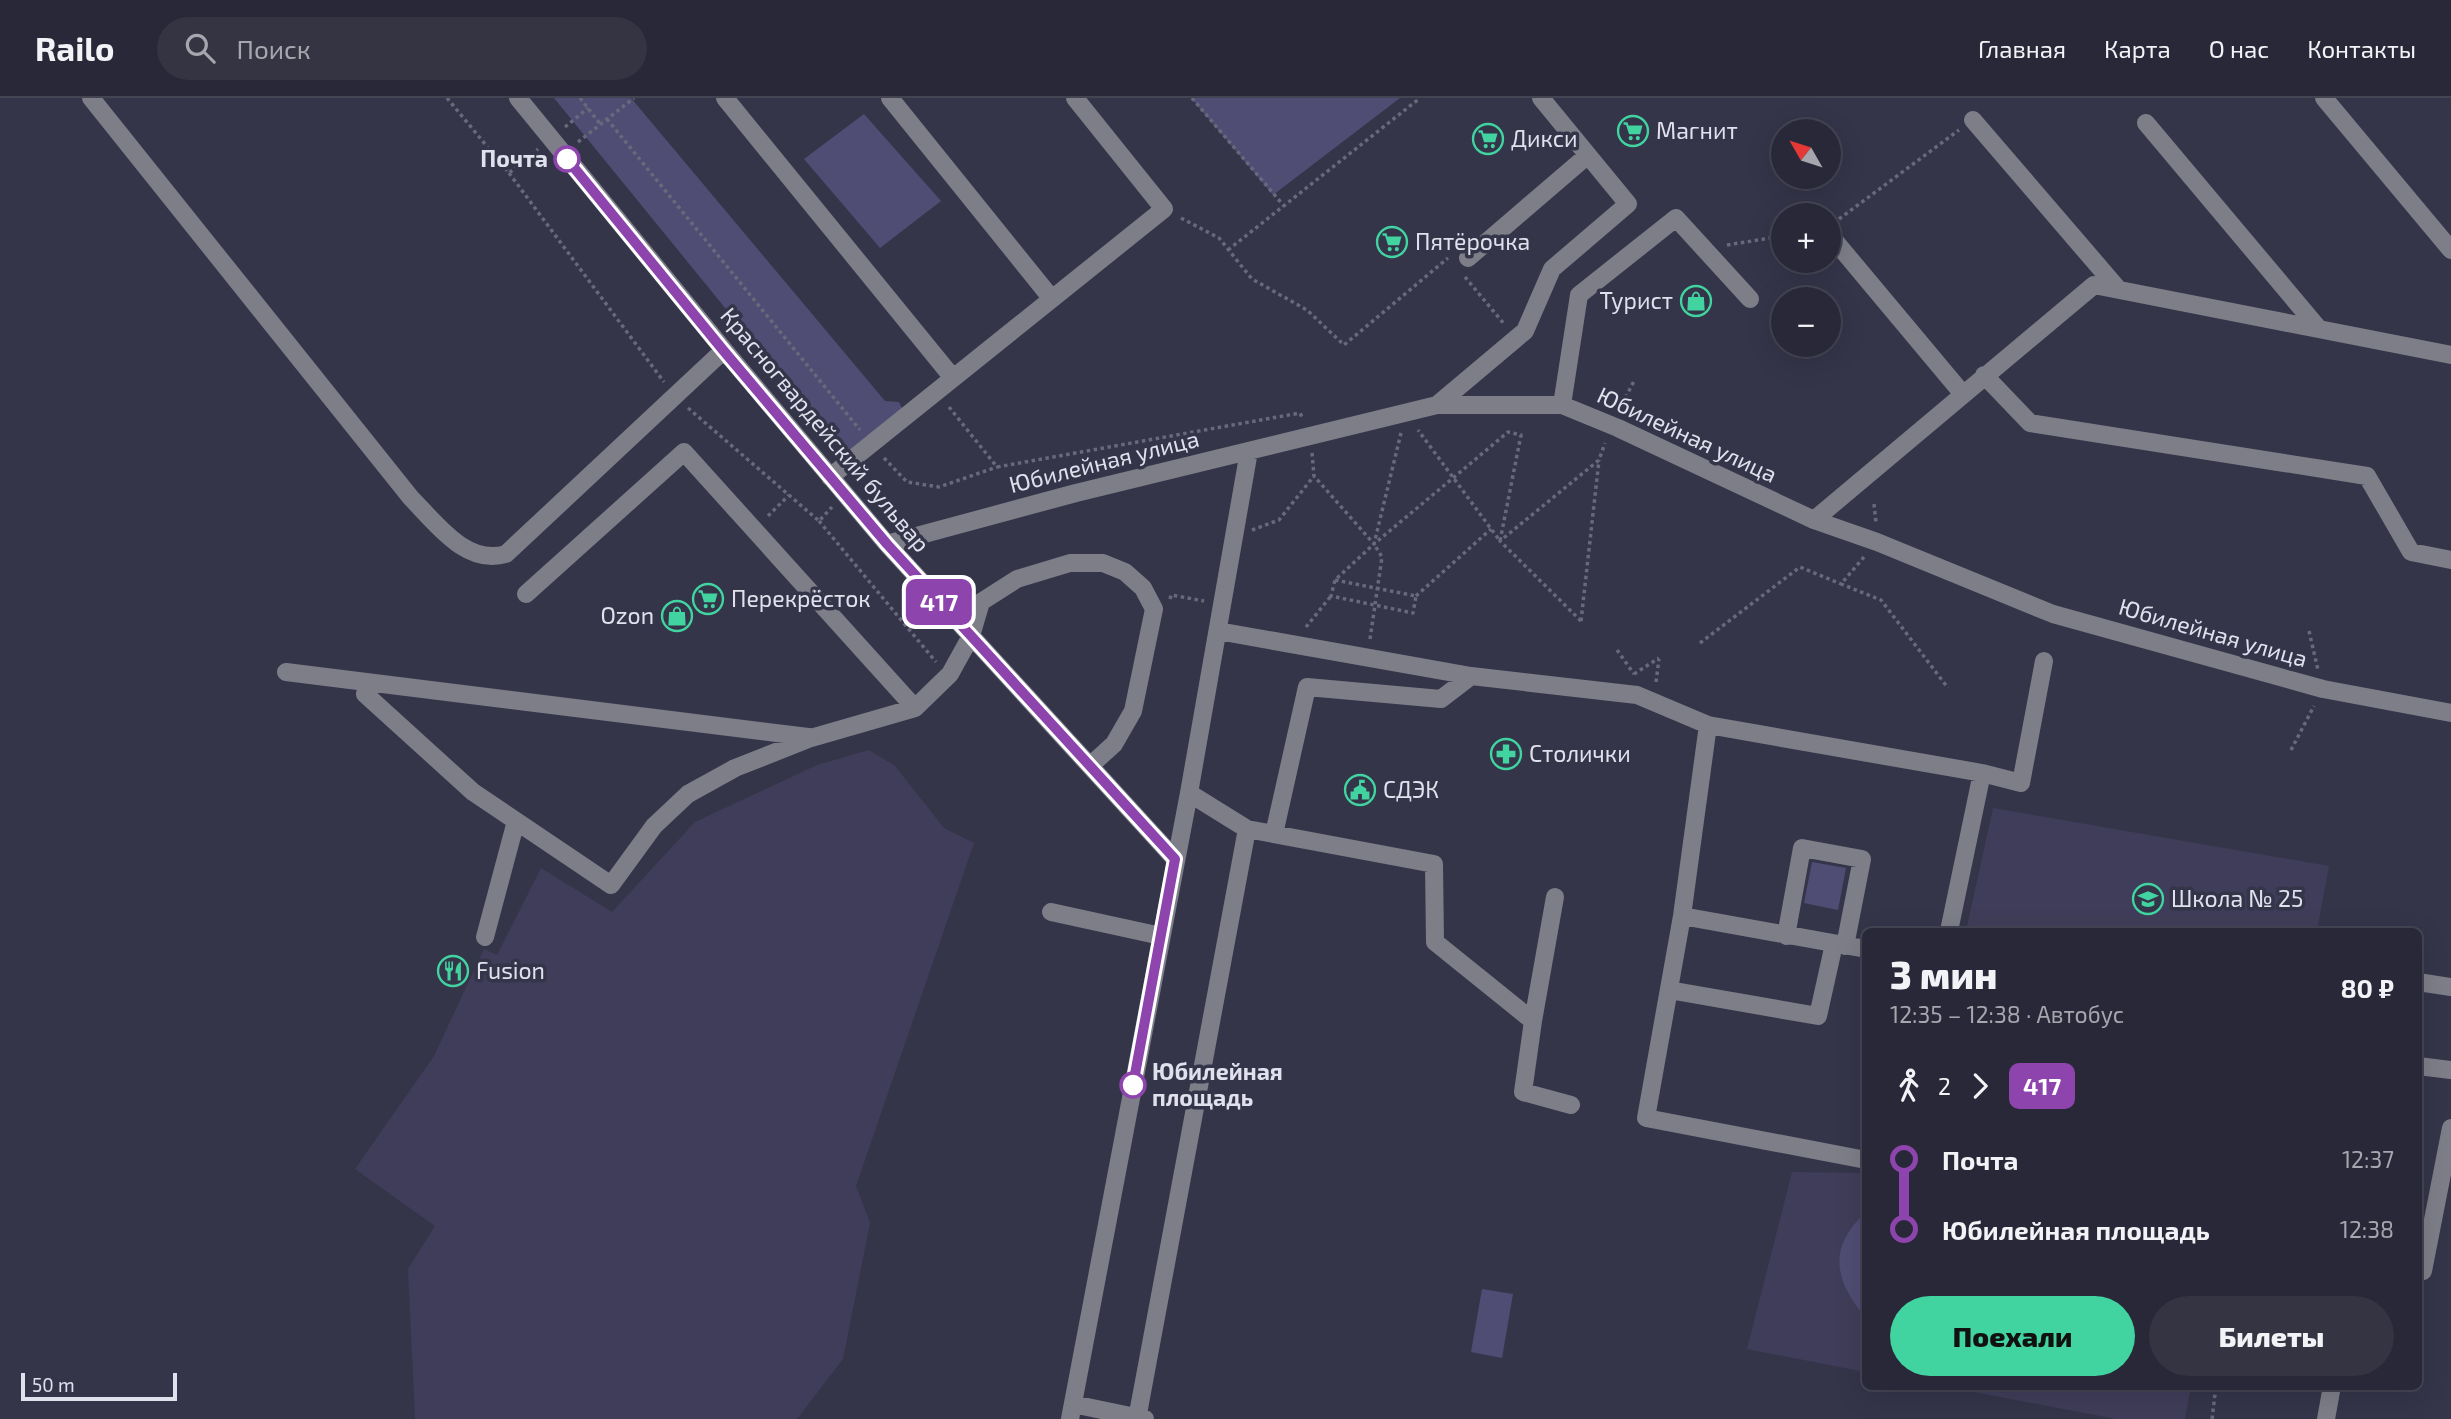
<!DOCTYPE html>
<html lang="ru">
<head>
<meta charset="utf-8">
<style>
  :root { --surface:#282838; --page:#343443; --text:#f1f3f6; --muted:#a5a6ae; --line:#444453; --accent:#41d4a1 }
  body { margin:0; font-family:"Exo 2",sans-serif; background:var(--page); color:var(--text); height:100vh; display:flex; flex-direction:column; font-size:26px; white-space:nowrap }
  * { box-sizing:border-box; margin:0 }
  p { font-size:23px; color:var(--muted) }
  .icon { flex:none; width:38px; height:38px; fill:none; stroke:currentColor; stroke-width:2; stroke-linecap:round; stroke-linejoin:round }
  .map { position:relative; flex:1; overflow:hidden }
  .sheet { position:absolute; left:1862px; top:830px; width:560px; height:462px; display:flex; flex-direction:column; background:var(--surface); border-radius:10px; box-shadow:0 7px 28px #0002,0 0 0 2px var(--line) }
  .sheet>* { flex:none }
  .badge { padding:0 14px; border-radius:10px; font-size:24px; line-height:46px }
  .needle { width:46px; rotate:309deg }
  .controls { position:absolute; left:1771px; top:21px; display:grid; gap:14px }
  .controls a { display:grid; place-items:center; width:70px; height:70px; border-radius:50%; background:var(--surface); box-shadow:0 7px 28px #0002,0 0 0 2px var(--line); font-size:35px }
  .scale { position:absolute; left:21px; bottom:18px; width:156px; box-sizing:border-box; padding-left:7px; border:4px solid #e1e1ee; border-top:0; font-size:19px; line-height:24px; white-space:nowrap; color:#e1e1ee; -webkit-text-stroke:5px #35354a; paint-order:stroke }
  .map>.badge { position:absolute; translate:-50% -50%; box-shadow:0 0 0 4px #fff }
  .legs { display:flex; align-items:center; gap:10px; height:77px; padding:0 28px; font-size:23px }
  .legs p { margin-inline-start:auto }
  .summary { display:flex; align-items:center; justify-content:space-between; height:119px; padding:0 28px }
  h1 { font-size:38px; font-weight:800; line-height:52px }
  .primary-button { display:flex; gap:14px; margin-top:auto; padding:14px 28px }
  .primary-button a { flex:1; height:80px; border-radius:42px; background:var(--accent); color:#111; font-size:28px; font-weight:800; line-height:80px; text-align:center }
  .primary-button a+a { background:var(--page); color:var(--text) }
  ul { padding:0 28px; list-style:none }
  li { display:flex; align-items:center; gap:24px; height:70px; font-size:26px }
  li i { display:grid; place-items:center; width:10px; height:100%; margin:0 9px; background:currentColor }
  li i::after { content:''; width:18px; height:18px; margin:-9px; border:5px solid; border-radius:50%; background:var(--surface) }
  li p { margin-inline-start:auto }
  li:first-child i { background:linear-gradient(#0000 50%,currentColor 0) }
  li:last-child i { background:linear-gradient(currentColor 50%,#0000 0) }
  header { display:flex; align-items:center; gap:42px; box-sizing:border-box; height:98px; padding:0 35px; background:var(--surface); border-bottom:2px solid var(--line) }
  header strong { font-size:33px }
  nav { display:flex; gap:38px; margin-inline-start:auto; font-size:24px }
  .search { width:490px; height:63px; background:var(--page); display:flex; align-items:center; gap:18px; box-sizing:border-box; padding:0 24px; border-radius:38px; color:var(--muted); font-size:26px }
  .map>svg:first-child { display:block }
  .built { fill:#3f3d59 }
  .green { fill:#4f4d73 }
  .lines { fill:none; stroke-linecap:round; stroke-linejoin:round }
  .path { stroke:#69697b; stroke-width:3.5; stroke-dasharray:3.5 3.5; stroke-linecap:butt }
  .minor { stroke:#7e7e89; stroke-width:18 }
  .line-1-casing { stroke:#fff; stroke-width:16 }
  .line-1 { stroke:#8e44ad; stroke-width:10 }
  .stop-1-dot { fill:#fff; stroke:#8e44ad; stroke-width:3.5 }
  .labels { text-anchor:middle; stroke-width:7; stroke-linejoin:round; paint-order:stroke }
  .poi-label { font-size:23px; fill:#e1e1ee; stroke:#35354a; text-anchor:start }
  .stop-label { font-size:23px; font-weight:bold; fill:#e1e1ee; stroke:#35354a; text-anchor:end }
  .street-label { font-size:23px; fill:#e1e1ee; stroke:#35354a }
</style>
</head>
<body>
<header>
<strong>Railo</strong>
<div class="search"><svg class="icon" aria-label="search" viewBox="0 0 24 24"><circle cx="10" cy="10" r="6"/><path d="M15 15l6 6"/></svg>Поиск</div>
<nav><a>Главная</a><a>Карта</a><a>О нас</a><a>Контакты</a></nav>
</header>
<div class="map">
<svg width="2451" height="1321" viewBox="0 0 2451 1321">
  <rect width="100%" height="100%" fill="#35354a"/>
  <!-- built -->
  <path class="built" d="M869,652L895,668L944,730L974,745L856,1088L870,1125L843,1261L797,1321H415L408,1171L435,1128L355,1071L434,958L484,851L497,857L541,770L612,814L695,724L817,667Z
    M1993,710L2329,768L2317,833H1966Z
    M1792,1074L1865,1075V1274L1747,1251Z
    M1942,1288H2191L2185,1321H2116Z"/>
  <!-- green -->
  <path class="green" d="M554,0H631L885,303L899,304L904,314L845,357Z
    M1191,0H1400L1273,97Z
    M864,16L941,103L880,150L804,61Z
    M1812,764L1846,770L1838,812L1804,805Z
    M1865,1115V1219C1835,1183 1827,1150 1865,1115Z
    M1482,1191L1513,1196L1502,1260L1471,1254Z"/>
  <g class="lines">
    <!-- path -->
    <path class="path" d="M447,0L509,75L538,51
      M580,0L601,27
      M1192,0L1284,108
      M607,21L860,332
      M565,29L588,10
      M578,44L634,0
      M509,75L664,284
      M1181,120L1219,140L1252,181L1307,212L1344,247L1448,160
      M1839,121L1959,32
      M1727,147L1783,138
      M1228,152L1420,0
      M1465,179L1505,227
      M949,309L997,369L1300,315L1303,321
      M688,310L819,423L832,409
      M1619,312L1634,283
      M1312,355L1314,378L1374,446L1508,334L1521,337L1500,443L1418,332
      M884,360L907,384L939,389L997,369
      M1874,406L1876,425
      M768,418L789,397
      M819,423L936,564
      M1252,432L1279,422L1314,378
      M1864,459L1841,486L1881,502L1948,590
      M1335,482L1416,498L1413,515L1331,498L1335,482L1374,446L1401,335
      M1416,498L1491,431
      M1170,501L1171,497L1204,503
      M1581,523L1500,443L1599,362L1605,345
      M1581,523L1599,362
      M1306,529L1331,498
      M2309,533L2318,572
      M1370,541L1382,459L1374,446
      M1700,545L1800,469L1841,486
      M1617,552L1634,576
      M1634,576L1659,560
      M1656,584L1659,561
      M2291,652L2314,608
      M2212,1321L2216,1288"/>
    <!-- minor -->
    <path class="minor" d="M91,0L411,400C436,425 466,468 506,456L724,252
      M518,0L724,252L887,446L1175,761
      M725,0L953,280
      M890,0L1052,201
      M2324,0L2451,152
      M1973,22L2119,192
      M2146,25L2319,231
      M1829,136L1962,295
      M1468,160L1588,57
      M1984,277L2030,325L2367,378L2411,454L2451,462
      M1437,307L1525,233L1552,171L1628,106L1541,0
      M1562,307L1579,197L1676,120L1750,201
      M830,379L1164,111L1075,0
      M1814,422L2094,187L2451,257
      M887,446L1076,395L1437,307H1562L1618,330L1814,422L1877,444L2053,516L2323,591L2451,615
      M526,496L684,354L915,610
      M1218,533L1471,578
      M286,574L808,639
      M368,585L365,596L473,694L611,787L654,728L688,696L735,670L811,640L915,610L950,576L971,538L981,504L1017,481L1070,465H1103L1125,474L1143,490L1154,511L1133,613L1114,646L1091,667
      M1247,731L1434,766L1435,844L1533,923L1555,799
      M1274,736L1307,589L1441,601L1471,578L1637,597L1708,627
      M1051,814L1161,838
      M1682,818L1866,851
      M1949,833L1982,675
      M1786,838L1802,750L1862,761L1845,848
      M485,839L516,723
      M2418,884L2451,889
      M1669,892L1818,918L1834,846
      M1533,923L1523,994L1571,1007
      M2418,968L2451,972
      M1866,1062L1646,1020L1682,818L1708,627L1982,675L2021,685L2044,563
      M2423,1173L2451,1030
      M1073,1306L1145,1321
      M1070,1321L1189,695L1249,353
      M1137,1321L1247,731L1189,695
      M2326,1321L2332,1288"/>
  </g>
  <g class="lines">
    <!-- line-1 casing -->
    <g class="line-1-casing">
      <path id="line-1" d="M567,61L723,252L887,446L1175,761L1133,987"/>
    </g>
    <!-- line-1 -->
    <use href="#line-1" class="line-1"/>
  </g>
  <!-- icons -->
  <defs>
    <g id="supermarket-ring" transform="scale(1.575)"><circle r="9.5" fill="#35354a" stroke="#41d4a1" stroke-width="1.5"/><path d="M-6-5.5h2.5l.6 2H6L4.5 2H-2.5L-4.4-4H-6ZM-1.5 3.2a1.3 1.3 0 1 0 .1 0ZM3 3.2a1.3 1.3 0 1 0 .1 0Z" fill="#41d4a1"/></g>
    <g id="shop-ring" transform="scale(1.575)"><circle r="9.5" fill="#35354a" stroke="#41d4a1" stroke-width="1.5"/><path d="M-5-2.5h2.3a2.7 3.5 0 0 1 5.4 0H5L5.5 6h-11ZM-1.5-2.5h3a1.5 2.3 0 0 0-3 0Z" fill="#41d4a1"/></g>
    <g id="pharmacy-ring" transform="scale(1.575)"><circle r="9.5" fill="#35354a" stroke="#41d4a1" stroke-width="1.5"/><path d="M-2-6h4v4h4v4h-4v4h-4v-4h-4v-4h4Z" fill="#41d4a1"/></g>
    <g id="civic-ring" transform="scale(1.575)"><circle r="9.5" fill="#35354a" stroke="#41d4a1" stroke-width="1.5"/><path d="M-.6-6.5H3V-4.5H.6V-3L4-1V1h2V6H-6V1h2V-1L-.6-3ZM-1.2 2.5V6h2.4V2.5Z" fill="#41d4a1"/></g>
    <g id="school-ring" transform="scale(1.575)"><circle r="9.5" fill="#35354a" stroke="#41d4a1" stroke-width="1.5"/><path d="M0-5L7-2L0 1L-7-2ZM-4 1L0 2.5L4 1V4Q0 6-4 4Z" fill="#41d4a1"/></g>
    <g id="restaurant-ring" transform="scale(1.575)"><circle r="9.5" fill="#35354a" stroke="#41d4a1" stroke-width="1.5"/><path d="M-5-6h1v4h1v-4h1v4h1v-4h1v5L-1.5 .5V6h-2V.5L-5-1ZM5-6V6H3V1.5H1.5Q1.5-4 5-6Z" fill="#41d4a1"/></g>
  </defs>
  <g fill-rule="evenodd">
    <use href="#supermarket-ring" x="1633" y="33"/>
    <use href="#supermarket-ring" x="1488" y="41"/>
    <use href="#supermarket-ring" x="1392" y="144"/>
    <use href="#shop-ring" x="1696" y="203"/>
    <use href="#supermarket-ring" x="708" y="501"/>
    <use href="#shop-ring" x="677" y="518"/>
    <use href="#pharmacy-ring" x="1506" y="656"/>
    <use href="#civic-ring" x="1360" y="692"/>
    <use href="#school-ring" x="2148" y="801"/>
    <use href="#restaurant-ring" x="453" y="873"/>
  </g>
  <!-- markers -->
  <g class="stop-1-dot">
    <circle cx="567" cy="61" r="12"/>
    <circle cx="1133" cy="987" r="12"/>
  </g>
  <g class="labels">
    <!-- poi labels -->
    <g class="poi-label">
      <text x="1656" y="41">Магнит</text>
      <text x="1511" y="49">Дикси</text>
      <text x="1415" y="152">Пятёрочка</text>
      <text x="1673" y="211" text-anchor="end">Турист</text>
      <text x="731" y="509">Перекрёсток</text>
      <text x="654" y="526" text-anchor="end">Ozon</text>
      <text x="1529" y="664">Столички</text>
      <text x="1383" y="700">СДЭК</text>
      <text x="2171" y="809">Школа № 25</text>
      <text x="476" y="881">Fusion</text>
    </g>
    <!-- stop labels -->
    <g class="stop-label">
      <text x="548" y="69">Почта</text>
      <text x="1152" y="982" text-anchor="start">Юбилейная<tspan x="1152" dy="26">площадь</tspan></text>
    </g>
    <!-- street labels -->
    <g class="street-label">
      <text transform="translate(825 332) rotate(50)" y="8">Красногвардейский бульвар</text>
      <text transform="translate(1687 337) rotate(25)" y="8">Юбилейная улица</text>
      <text transform="translate(1104 364) rotate(-14)" y="8">Юбилейная улица</text>
      <text transform="translate(2213 535) rotate(16)" y="8">Юбилейная улица</text>
    </g>
  </g>
</svg>
<div class="controls">
<a><svg class="needle" viewBox="-14 -14 28 28"><path d="M0-13l5 13h-10z" fill="#e53935"/><path d="M0 13l5-13h-10z" fill="#a5a6ae"/></svg></a>
<a>+</a>
<a>−</a>
</div>
<div class="scale">50 m</div>
<b class="badge" style="left:939px;top:504px;background:#8e44ad;color:#fff">417</b>
<section class="sheet">
<div class="summary"><div><h1>3 мин</h1><p>12:35 – 12:38 · Автобус</p></div><b>80 ₽</b></div>
<div class="legs"><svg class="icon" aria-label="walk" viewBox="0 0 24 24"><circle cx="13" cy="4" r="2"/><path d="M13 8l-2 6 4 7M11 14l-3 7M7 12l3-4h3l4 4"/></svg>2<svg class="icon" aria-label="forward" viewBox="0 0 24 24"><path d="M9 5l7 7-7 7"/></svg><b class="badge" style="background:#8e44ad;color:#fff">417</b></div>
<ul>
<li><i style="color:#8e44ad"></i><b>Почта</b><p>12:37</p></li>
<li><i style="color:#8e44ad"></i><b>Юбилейная площадь</b><p>12:38</p></li>
</ul>
<div class="primary-button"><a>Поехали</a><a>Билеты</a></div>
</section>
</div>
</body>
</html>
